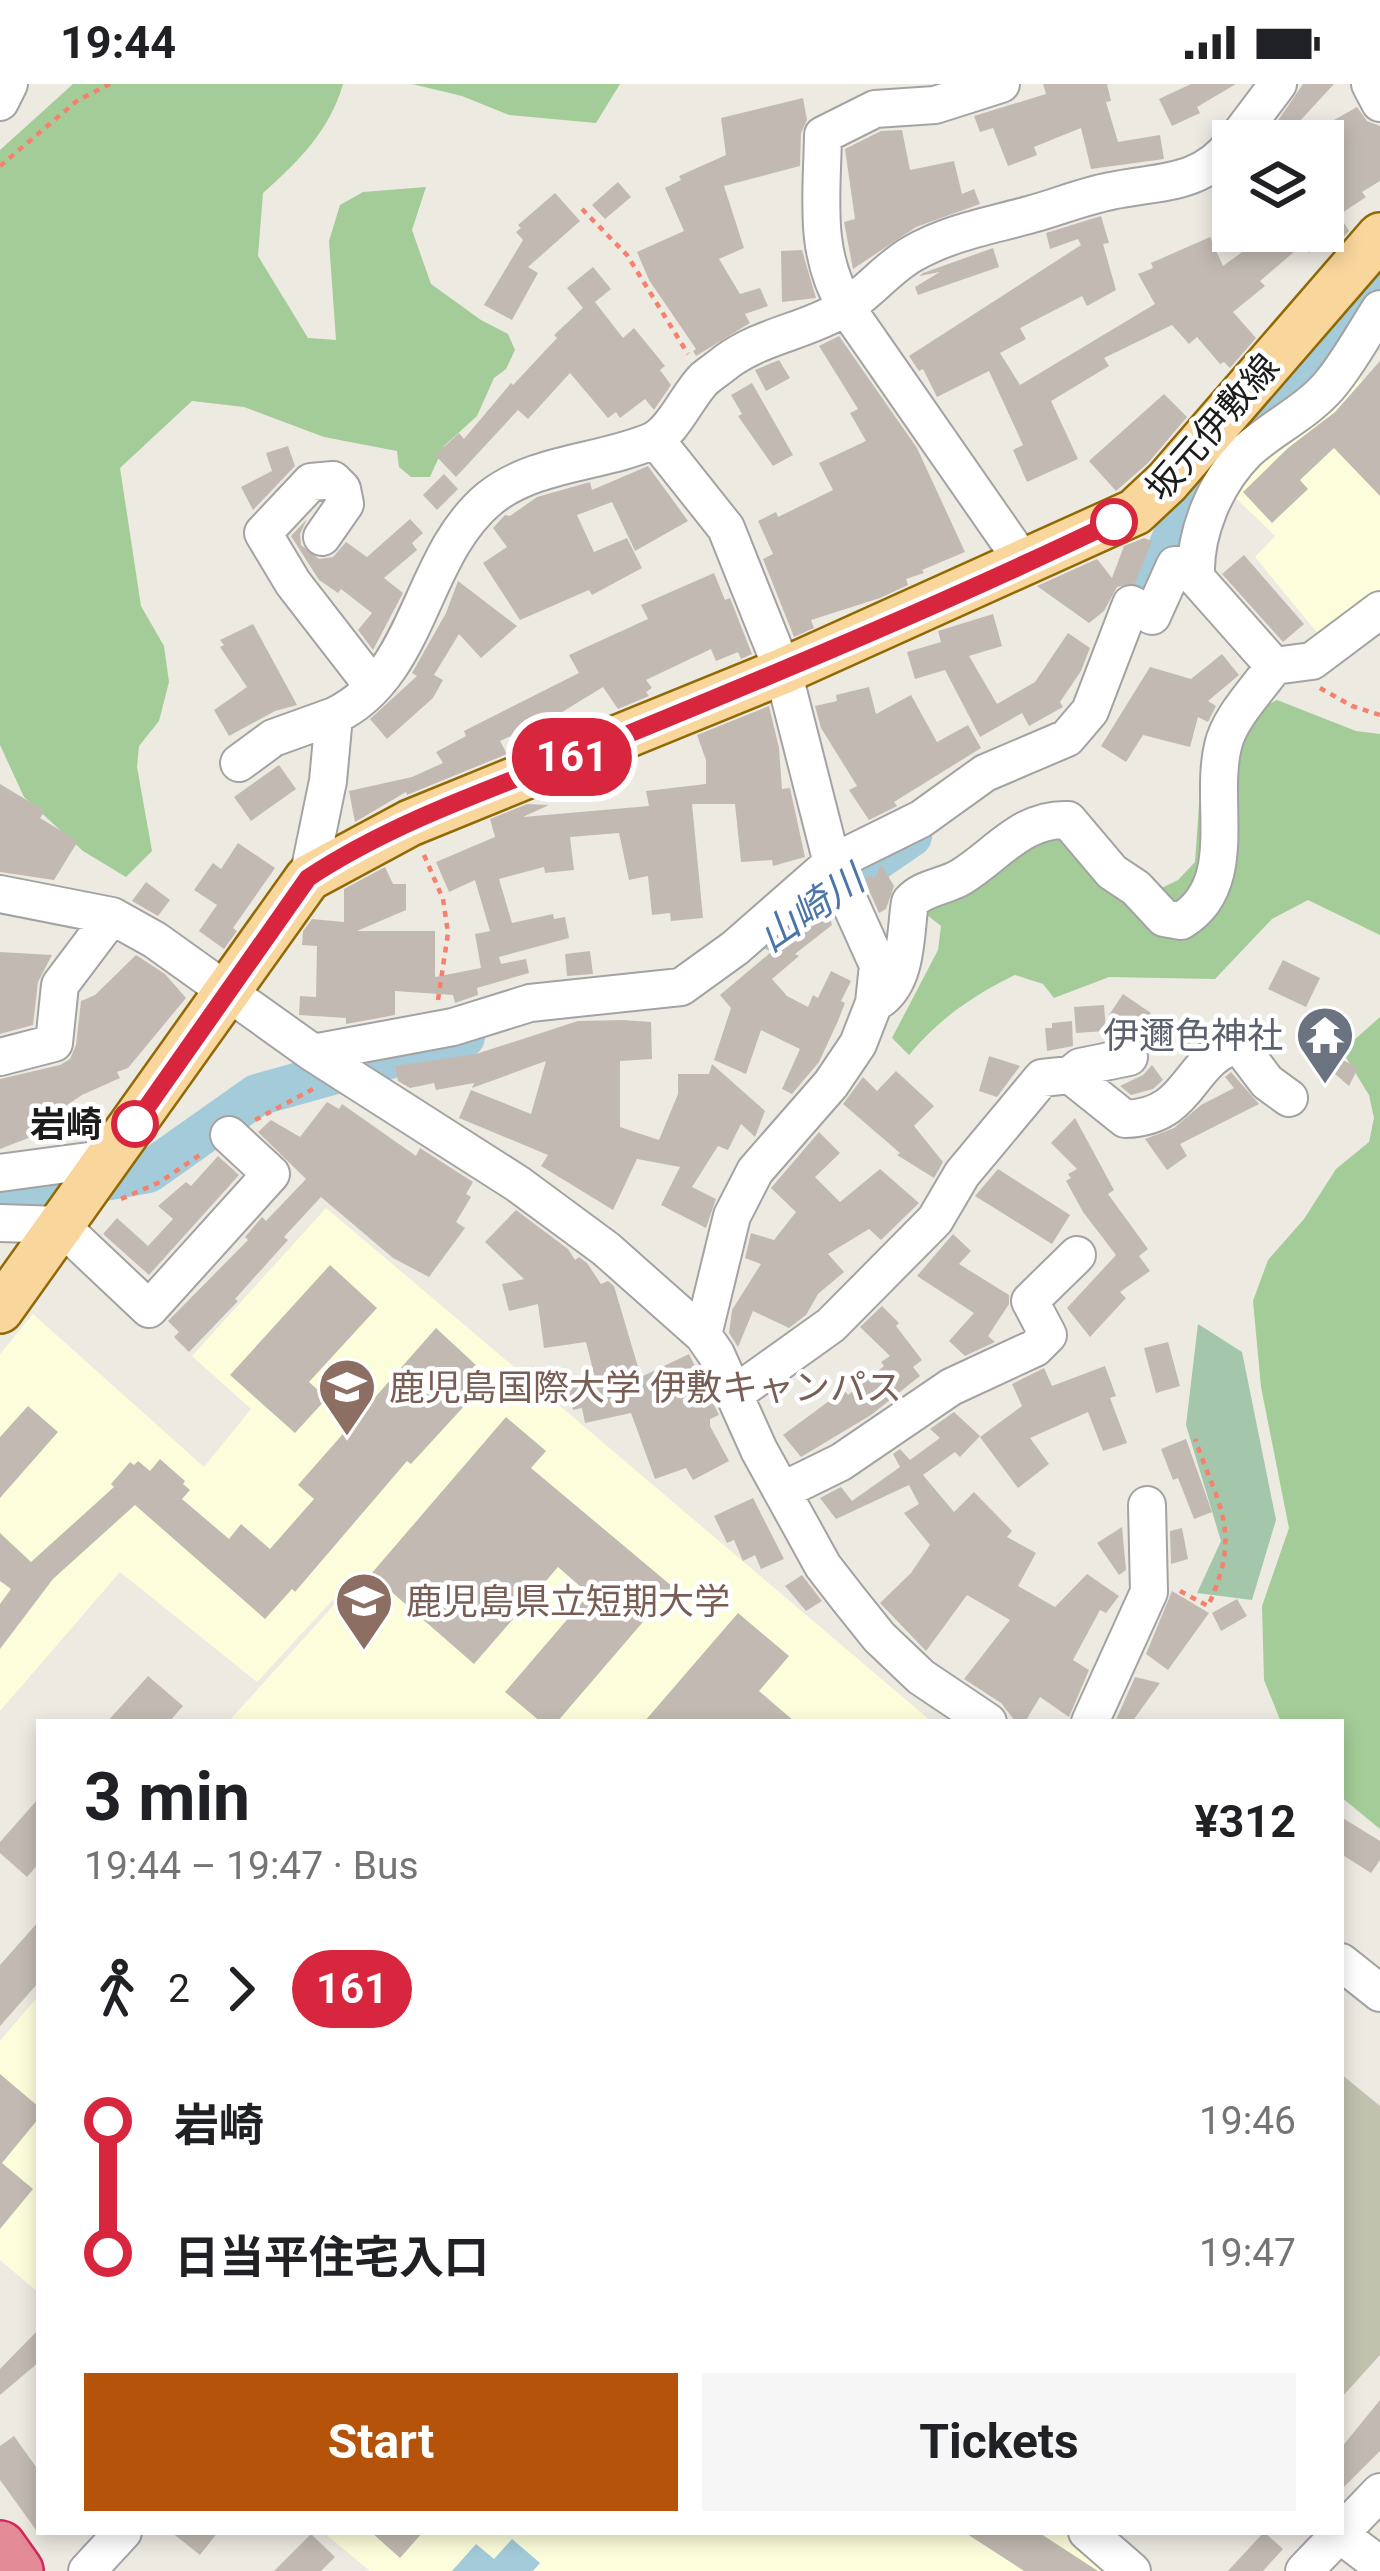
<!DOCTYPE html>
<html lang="en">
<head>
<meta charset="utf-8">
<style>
  :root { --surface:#fff; --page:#f6f6f6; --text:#202124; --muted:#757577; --accent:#b45309 }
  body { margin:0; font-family:Roboto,"Noto Sans JP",sans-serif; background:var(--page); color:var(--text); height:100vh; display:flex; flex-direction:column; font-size:45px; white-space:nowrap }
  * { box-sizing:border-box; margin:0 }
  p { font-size:39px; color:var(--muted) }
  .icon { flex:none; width:66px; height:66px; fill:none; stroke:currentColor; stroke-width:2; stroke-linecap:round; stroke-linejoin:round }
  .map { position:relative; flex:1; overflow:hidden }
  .details { position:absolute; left:36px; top:1635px; width:1308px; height:816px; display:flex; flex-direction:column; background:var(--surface); border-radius:0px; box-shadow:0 6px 18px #0003 }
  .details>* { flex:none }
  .badge { padding:0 24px; border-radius:39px; font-size:42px; line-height:78px }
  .buttons { position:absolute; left:1212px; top:36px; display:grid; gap:24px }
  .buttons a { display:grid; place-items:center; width:132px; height:132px; border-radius:0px; background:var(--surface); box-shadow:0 6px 18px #0003; font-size:60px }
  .map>.badge { position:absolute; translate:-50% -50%; box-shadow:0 0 0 6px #fff }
  .legs { display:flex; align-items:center; gap:18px; height:132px; padding:0 48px; font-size:39px }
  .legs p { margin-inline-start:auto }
  .head { display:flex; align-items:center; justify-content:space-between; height:204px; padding:0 48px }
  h1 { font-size:66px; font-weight:700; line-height:90px }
  .action { display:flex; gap:24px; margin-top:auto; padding:24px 48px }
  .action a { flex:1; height:138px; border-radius:0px; background:var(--accent); color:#fff; font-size:48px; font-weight:700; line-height:138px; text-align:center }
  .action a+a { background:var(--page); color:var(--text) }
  ul { padding:0 48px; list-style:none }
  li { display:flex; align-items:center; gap:42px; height:132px; font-size:45px }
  li i { display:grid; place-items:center; width:18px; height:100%; margin:0 15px; background:currentColor }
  li i::after { content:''; width:30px; height:30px; margin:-15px; border:9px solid; border-radius:50%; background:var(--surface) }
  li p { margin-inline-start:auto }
  li:first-child i { background:linear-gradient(#0000 50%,currentColor 0) }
  li:last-child i { background:linear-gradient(currentColor 50%,#0000 0) }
  .status { display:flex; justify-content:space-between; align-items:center; height:84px; padding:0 60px; background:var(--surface); direction:ltr }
  .status svg { height:33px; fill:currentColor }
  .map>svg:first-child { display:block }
  .education { fill:#fcfedb }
  .construction { fill:#c1c2ae }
  .forest { fill:#a4cc98 }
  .cemetery { fill:#a4c6ab }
  .water { fill:#a3cbda }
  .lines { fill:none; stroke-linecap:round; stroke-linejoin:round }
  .river { stroke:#a3cbda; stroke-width:42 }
  .building { fill:#c2bab2 }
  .minor-casing { stroke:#a3a3a3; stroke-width:40 }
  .major-casing { stroke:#916904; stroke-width:50 }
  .highway-casing { stroke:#d2285a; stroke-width:56 }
  .path { stroke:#f6806b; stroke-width:4.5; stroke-dasharray:6 6; stroke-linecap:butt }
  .minor { stroke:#fff; stroke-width:36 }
  .major { stroke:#f9d69c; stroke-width:45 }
  .highway { stroke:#e38b97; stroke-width:51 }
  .line-1-casing { stroke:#fff; stroke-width:27 }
  .line-1 { stroke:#d7263d; stroke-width:18 }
  .stop-1-dot { fill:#fff; stroke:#d7263d; stroke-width:6 }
  .labels { text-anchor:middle; stroke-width:9; stroke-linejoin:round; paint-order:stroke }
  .street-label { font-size:36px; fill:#1c1c1c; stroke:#fff }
  .worship-label { font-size:36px; fill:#5b616d; stroke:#fff; text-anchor:end }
  .stop-label { font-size:36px; font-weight:bold; fill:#1c1c1c; stroke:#fff; text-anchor:end }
  .education-label { font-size:36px; fill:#785e54; stroke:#fff; text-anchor:start }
  .water-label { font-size:39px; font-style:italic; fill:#4c75a9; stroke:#fff }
</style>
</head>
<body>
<div class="status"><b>19:44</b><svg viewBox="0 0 49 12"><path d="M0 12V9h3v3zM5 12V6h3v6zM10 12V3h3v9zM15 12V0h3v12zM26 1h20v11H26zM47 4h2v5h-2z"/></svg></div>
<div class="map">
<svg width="1380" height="2487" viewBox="0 0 1380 2487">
  <rect width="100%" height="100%" fill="#edeae2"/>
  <!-- education -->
  <path class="education" d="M1354,287L1380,318V514L1324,557L1255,473L1275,452L1235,413L1259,377Z
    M326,1124L520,1288L932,1638H228L355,1498L351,1496L257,1598L120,1488L0,1627V1270L33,1230L204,1383L251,1325L192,1272Z
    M39,1911V2209L0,2176V1957Z
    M323,2448H1075L1121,2487H370Z"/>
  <!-- construction -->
  <path class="construction" d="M1341,1990L1380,2022V2271L1341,2314Z"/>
  <!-- forest -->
  <path class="forest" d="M73,0H343C330,46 298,78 263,109L258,172L308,254L336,256L329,157L340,121L363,108L426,103L412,146L431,200L481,236L508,250L515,266L506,285L494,294L477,332L444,362L430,393H411L399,383L397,367L324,353L244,323L192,317L120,384L141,522L164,562L169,598L159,637L139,662L137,683L152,767L126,793L83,767L24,713L0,661V66Z
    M412,0H620L596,39L509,31L462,12Z
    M1277,616L1356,647L1380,650V851L1308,816L1272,835L1215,895L1109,893L1054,914L1043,900L1015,891C972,912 940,934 909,971L892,954L938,866L941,842L918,824L1049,739L1151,809L1178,796L1195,778L1199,721L1226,678L1246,632Z
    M1380,933V1745L1341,1713V1638H1281L1264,1596L1262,1522L1289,1444L1261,1303L1253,1217L1268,1176L1304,1135L1336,1085L1369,1058L1374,1034L1369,1011L1345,972L1353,957Z"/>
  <!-- cemetery -->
  <path class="cemetery" d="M1198,1240L1242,1268L1276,1436L1252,1516L1197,1509L1221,1457L1186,1341Z"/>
  <!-- water -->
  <path class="water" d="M512,2455L540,2479L533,2487H452L476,2460L494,2475Z"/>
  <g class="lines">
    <!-- river -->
    <path class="river" d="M1147,514C1171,463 1190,401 1229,358C1242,343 1266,334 1282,321C1322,288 1356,243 1380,198
      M774,846L911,752
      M0,1115L148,1088L257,1011L464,953"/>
  </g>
  <!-- building -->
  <path class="building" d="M1043,0H1107L1111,17L1106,18L1118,58L1160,51L1164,75L1091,85L1081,44L1034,63L1037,71L1008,82L993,44L980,48L974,32L1046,10Z
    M1191,0H1236L1197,23L1200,29L1172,42L1159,15Z
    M1303,0H1334L1287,51L1275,41Z
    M803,14L807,36L801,49L800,82L724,102L744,164L719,175L740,210L760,204L768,222L745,230L750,239L696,272L693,267L696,265L649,196L637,168L684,147L665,104L681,96L679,92L726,71L721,34Z
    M1357,23L1367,37L1380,42V97L1362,108L1366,113L1339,131L1349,147L1335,162L1329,153L1309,169L1302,161L1260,197L1265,202L1233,228L1256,254L1230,284L1224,278L1220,280L1197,253L1189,260L1172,241L1104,274L1109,282L1051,317L1078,375L1027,398L1013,366L1023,361L989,287L937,313L923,285L919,287L909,272L1081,161L1078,155L1050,165L1046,149L1088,136L1101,132L1109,159L1103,160L1116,206L1087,222L1082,212L1020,244L1026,255L1000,269L1020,301L1155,220L1138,190L1153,184L1151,179L1210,153L1223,182L1271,147H1325L1323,57H1297Z
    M902,46L910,86L954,77L962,110L974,105L980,120L916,143L853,185L844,138L855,135L845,65L881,47Z
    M618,98L631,113L605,135L592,121Z
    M555,109L580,137L528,183L538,189L512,236L484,221L523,156L516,148L521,144L518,141Z
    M993,164L999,183L918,211L915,203L940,188L919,192L923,189Z
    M802,166L816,214L782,218L781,167Z
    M593,183L611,205L595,218L623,254L634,244L665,282L660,286L671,301L654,326L645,315L620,334L616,328L608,334L570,289L528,335L518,326L456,393L435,371L459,349L464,355L511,299L513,301L557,254L554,251L583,224L567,204Z
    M839,252L917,364L965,468L922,486L924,489L906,495L908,501L880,514L811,536L814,544L794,553L763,475L773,470L758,437L776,428L778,433L833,406L819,379L866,357L850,329L858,325L819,262Z
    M779,276L790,294L766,307L755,286Z
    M1380,277V412L1334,364L1300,396L1308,405L1272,439L1243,408L1288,364L1335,328Z
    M752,299L793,371L773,382L738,332L742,330L731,311Z
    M1164,310L1187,333L1148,379L1116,407L1089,377Z
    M288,362L295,382L253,426L241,403L272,387L266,369Z
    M648,382L688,437L635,467L612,418L577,431L594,468L627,454L642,484L592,511L589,506L520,536L483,479L507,463L493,444L505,431L510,432L537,413L590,398L592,406Z
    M444,390L458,405L437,426L423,411Z
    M307,435L300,450L301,461L319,475L333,473L346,458L367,473L410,435L423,449L412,459L417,466L384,494L403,509L373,566L358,546L372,529L341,505L338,509L319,496L291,452Z
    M1144,454L1152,457L1135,499L1117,503L1104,527L1089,539L1037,502L1097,475L1112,494L1124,462Z
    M1244,471L1304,540L1283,558L1222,490Z
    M714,489L725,516L730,514L752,570L741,575L738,568L716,577L711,565L646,596L652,604L646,608L649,612L618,625L603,603L554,633L500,657L507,670L407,711L406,708L355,738L349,707L412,693L443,679L436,668L466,652L464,647L579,589L569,571L648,535L641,521Z
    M458,497L517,542L481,574L459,550L434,591L443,596L433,614L387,655L370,635L417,592L412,589L446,529Z
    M993,530L1002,562L969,572L997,620L1035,598L1068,549L1090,564L1081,587L1060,618L1063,623L1029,642L1022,629L980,653L945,586L915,595L907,568L941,558L938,547Z
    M253,540L297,621L275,627L229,652L214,626L247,603L220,563L224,561L220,556Z
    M1222,570L1239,591L1208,617L1216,622L1208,638L1198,633L1190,663L1143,651L1126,678L1101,662L1150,583L1191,595Z
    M869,603L876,630L911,611L937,658L968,641L981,664L894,718L897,722L869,736L849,706L857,702L821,644L815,622L837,617L836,611Z
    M769,622L779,664L782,705L790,704L805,773L773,782L772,776L741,778L735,720H692L703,834L671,837L670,829L652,831L648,792L629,796L619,749L570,753L574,786L545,789L544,783L499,795L512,839L553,830L554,835L565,833L569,854L499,873L501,880L526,875L529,889L477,904L478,911L455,919L453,911L395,907V931L346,940V934L299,931L300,912L316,913L317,862L302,861L303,847L312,835L344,838V805L385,783L393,800H406V826L357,847H435V893L481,884L475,850L490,847L475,796L449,808L436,778L495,753L490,735L527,720L549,721L523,733L649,722L646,707L706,700V676L697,651Z
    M279,681L296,705L251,737L234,713Z
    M0,700L45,727L40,734L78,757L54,796L0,788Z
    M238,759L275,784L233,844L237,847L224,865L199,847L217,821L194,806L213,779L221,785Z
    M881,780L894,802L886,825L879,829L864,795L870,791L874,796Z
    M146,798L170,816L158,832L132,817Z
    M826,820L832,841L795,870L799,872L772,895L787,912L808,923L813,911L818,914L831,887L851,897L841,917L845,919L838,937L819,978L792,1010L782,1005L800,965L761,946L746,990L714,976L731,924L720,911L788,854L785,852L801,836Z
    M590,867L593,890L567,892L565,870Z
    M0,868L52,871L38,898L33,941L0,950Z
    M136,871L165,890L186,914L128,984L117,988L120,994L82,1011L28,1047L31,1053L0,1065V995L60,981L70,975L76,961L81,917L95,911Z
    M1283,876L1320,894L1306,923L1268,905Z
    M1123,910L1151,929L1140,945L1132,946L1109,931Z
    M1104,921L1106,947L1076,949L1074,923Z
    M623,936L651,938L652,975L620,977V1043L659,1056L678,1010V990H709L712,980L765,1027L755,1053L741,1040L728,1066L718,1062L692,1103L716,1115L706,1144L661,1121L680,1083L637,1075L613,1126L541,1082L548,1071L459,1034L471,1006L531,1030L546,977L472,1004L474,999L436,1006L434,999L410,1004L398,997L395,982L476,970L578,937Z
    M1072,937L1073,962L1047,967L1045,944H1052V939Z
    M1177,945L1194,949L1185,970L1154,960Z
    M1309,958L1358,984L1349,1002L1305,964Z
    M989,972L1020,982L997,1013L979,1007Z
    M1152,981L1163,996L1153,1005L1131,1011L1120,1002L1143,991Z
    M896,987L934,1022L914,1042L943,1078L934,1094L897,1071L900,1069L843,1020L863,993L877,1007Z
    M1231,988L1259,1020L1180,1060L1187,1072L1167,1086L1145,1055L1174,1044L1201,1021L1234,1004L1225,993Z
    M327,1018L339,1025L342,1020L416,1072L420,1064L473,1098L466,1110L471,1113L456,1138L465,1144L429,1193L393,1174L321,1113L284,1153L288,1156L235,1215L238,1217L189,1268L174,1253L179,1248L168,1237L248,1156L245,1153L262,1133L266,1137L306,1095L258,1048L271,1036L300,1053Z
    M1075,1034L1114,1106L1108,1110L1148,1165L1139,1172L1150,1187L1120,1208L1126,1214L1090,1253L1067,1224L1116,1171L1083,1128L1066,1097L1071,1094L1068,1090L1077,1085L1051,1059Z
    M819,1048L840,1069L815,1093L840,1118L880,1085L919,1119L881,1156L869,1145L828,1170L844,1188L818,1210L806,1231L789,1244L753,1227L738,1263L729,1249L732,1226L761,1180L745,1174L751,1149L774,1156L796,1128L771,1104Z
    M218,1072L239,1091L149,1191L103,1150L117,1134L148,1162L173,1135L158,1122L186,1098L191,1102Z
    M998,1085L1070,1131L1052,1160L975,1112Z
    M516,1126L568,1165L575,1176L579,1173L587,1179L601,1200L608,1197L614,1202L641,1293L689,1270L719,1331L710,1335V1342L729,1377L693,1396L686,1384L655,1395L631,1329L585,1339L582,1324L573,1326L568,1304L596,1298L586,1258L544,1264L538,1220L509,1227L502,1200L524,1195L485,1158Z
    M953,1150L971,1167L959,1180L1009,1211V1220L988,1252L995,1258L965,1272L949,1257L974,1229L917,1192Z
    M330,1181L377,1224L309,1298L327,1314L295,1349L230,1291Z
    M882,1222L899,1239L896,1242L922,1276L913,1283L920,1292L871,1331L801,1373L783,1351L844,1306L848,1311L884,1282L881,1278L890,1272L860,1243Z
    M436,1244L490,1294L411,1380L407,1377L295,1508L292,1505L265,1535L135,1421L53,1495L0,1565V1520L11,1505L0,1497V1449L31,1478L114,1403L111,1400L130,1378L134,1381L138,1377L150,1387L160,1375L185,1397L183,1400L190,1406L182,1415L229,1455L241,1440L270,1465L314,1415L298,1401Z
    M1168,1258L1180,1302L1156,1309L1144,1264Z
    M1105,1282L1116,1312L1110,1314L1127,1359L1103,1367L1088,1328L1030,1354L1049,1380L1018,1404L980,1353L1022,1322L1012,1300L1044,1284L1052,1302Z
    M28,1322L58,1348L0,1414V1353Z
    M954,1328L980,1352L960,1373L955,1368L923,1391L954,1428L974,1408L1012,1447L1007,1453L1036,1469L1018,1502L1055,1523L1087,1490L1119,1512L1106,1529L1100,1526L1073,1576L1089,1586L1069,1633L1040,1613L1025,1638H1016L1001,1619L964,1595L1010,1536L967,1511L926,1567L880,1519L911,1489L930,1461L904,1429L919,1420L909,1401L836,1435L820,1414L841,1403L852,1417L900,1383L893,1370L900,1365L910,1376L940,1354L930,1345Z
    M506,1333L546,1367L531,1384L673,1503L557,1638H541L505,1608L589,1510L558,1483L474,1580L371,1490Z
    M1186,1355L1212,1428L1194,1435L1178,1394L1173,1396L1161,1365Z
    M753,1414L784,1475L761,1485L755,1471L743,1477L734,1456L727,1459L714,1432Z
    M1122,1443L1126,1486L1119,1491L1097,1459Z
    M1182,1444L1188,1475L1171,1480L1170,1447Z
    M802,1491L822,1517L806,1527L785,1502Z
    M1172,1507L1209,1529L1168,1586L1146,1570Z
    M1237,1515L1247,1532L1221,1547L1212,1529Z
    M738,1529L789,1572L759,1607L795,1638H644Z
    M148,1592L183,1622L169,1638H107Z
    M1135,1593L1160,1599L1132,1638H1115Z
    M39,1714V1779L27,1793L0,1769V1758Z
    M1341,1733L1380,1757V1776L1371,1789L1341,1770Z
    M39,1837V1898L0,1942V1881Z
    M0,1990L39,2023V2034L2,2079L33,2105L0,2145Z
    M39,2245V2278L0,2311V2285Z
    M1380,2316V2367L1341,2406V2364Z
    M14,2352L39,2387V2450L0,2396V2362Z
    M171,2448H218L200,2471Z
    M371,2448H423L400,2474Z
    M964,2448H1038L1098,2487H1024Z
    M1264,2448L1283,2465L1263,2487H1228Z
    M311,2450L335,2473L321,2487H274Z"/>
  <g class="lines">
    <!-- minor casing -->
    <g class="minor-casing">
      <path id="minor" d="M1001,0L935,21L875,25L823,51C822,114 813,168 846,223L1024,479
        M1370,0L1380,19
        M0,18L9,0
        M1235,57L1278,0
        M1380,225C1363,251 1348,280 1328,303C1305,329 1272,344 1247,367C1215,399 1194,449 1196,494L1274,582L1312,577L1380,526
        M656,356L726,444L783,587L832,779L878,881L874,919L858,960L831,1000L755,1087L732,1132L703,1251
        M322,453L345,420L342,405L333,396L311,398L263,449L293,499L372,601
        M239,679L273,654L334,632
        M308,794L328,697L334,632C421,591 419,472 490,414C535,378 601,379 652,357C673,348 687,312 704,295C711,289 719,284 726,278C761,252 803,248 841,226C867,211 886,185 912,170C950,148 990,142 1032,130C1058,123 1084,112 1111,107C1158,97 1201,102 1233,59
        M0,810L112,832L155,856L313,969L518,1100L606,1165L703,1251L716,1270L759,1366L823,1482L847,1513L879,1553L921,1593L988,1638
        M881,915C908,894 905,849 910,818C923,803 945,803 961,793C998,770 1022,734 1068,736L1112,788L1136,804L1164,834L1181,837C1241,801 1209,720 1223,662C1229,634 1258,605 1274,582
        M313,969L453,943L530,919L681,903L735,864L832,779L921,735L985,689L1067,654L1090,627L1131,520L1152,532L1175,481L1195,480
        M0,973L54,959L60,901L112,832
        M1070,991L1080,983L1129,973
        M0,1089L111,1074
        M0,1139L60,1141L149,1225L271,1090L229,1051
        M736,1309L831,1241L935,1136L962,1090L1042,994L1070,991L1125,1035C1194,1033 1187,972 1239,961L1267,998L1289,1014
        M782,1407L841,1378L951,1303L1035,1264L1048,1251L1030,1217L1077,1171
        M1090,1638L1149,1508L1147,1421
        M1341,1878L1380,1909
        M1087,2448L1132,2487
        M1339,2450L1380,2481
        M87,2487L123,2448
        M1304,2487L1380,2408"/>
    </g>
    <!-- major casing -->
    <g class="major-casing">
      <path id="major" d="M0,1226L308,794L410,739L783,587L1135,428L1167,398L1380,152"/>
    </g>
    <!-- highway casing -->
    <g class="highway-casing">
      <path id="highway" d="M0,2463L17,2487"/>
    </g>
    <!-- path -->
    <path class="path" d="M0,82L78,16L110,0
      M582,125L627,171L688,270
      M1320,604L1352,622L1380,631
      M424,771L443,815L448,849L438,916
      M255,1036L313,1005
      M121,1115L160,1098L204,1068
      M1180,1507L1208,1522C1242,1448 1220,1426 1195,1355"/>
    <!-- minor -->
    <use href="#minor" class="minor"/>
    <!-- major -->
    <use href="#major" class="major"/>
    <!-- highway -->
    <use href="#highway" class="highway"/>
  </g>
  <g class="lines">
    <!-- line-1 casing -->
    <g class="line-1-casing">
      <path id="line-1" d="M135,1040L308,794C400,733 512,698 614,656C782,587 950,517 1114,438"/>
    </g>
    <!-- line-1 -->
    <use href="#line-1" class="line-1"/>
  </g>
  <!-- icons -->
  <defs>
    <g id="temple-pin" transform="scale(3)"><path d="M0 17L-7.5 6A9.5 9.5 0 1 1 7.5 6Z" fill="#6b7280" stroke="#fff"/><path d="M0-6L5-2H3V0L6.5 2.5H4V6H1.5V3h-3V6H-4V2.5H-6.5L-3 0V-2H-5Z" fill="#fff"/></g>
    <g id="university-pin" transform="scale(3)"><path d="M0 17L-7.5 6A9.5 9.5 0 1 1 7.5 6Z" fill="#8d6e63" stroke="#fff"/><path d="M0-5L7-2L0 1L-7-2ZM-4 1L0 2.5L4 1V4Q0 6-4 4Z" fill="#fff"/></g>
  </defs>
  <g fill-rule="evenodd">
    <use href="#temple-pin" x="1325" y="951"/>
    <use href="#university-pin" x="347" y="1303"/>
    <use href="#university-pin" x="364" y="1517"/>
  </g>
  <!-- markers -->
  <g class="stop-1-dot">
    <circle cx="1114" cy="438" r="21"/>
    <circle cx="135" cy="1040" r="21"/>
  </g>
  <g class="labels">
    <!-- street labels -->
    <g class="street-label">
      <text transform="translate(1212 343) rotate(-49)" y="13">坂元伊敷線</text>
    </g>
    <!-- worship labels -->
    <g class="worship-label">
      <text x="1283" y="964">伊邇色神社</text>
    </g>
    <!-- stop labels -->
    <g class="stop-label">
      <text x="102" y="1053">岩崎</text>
    </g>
    <!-- education labels -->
    <g class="education-label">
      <text x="389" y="1316">鹿児島国際大学 伊敷キャンパス</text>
      <text x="406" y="1530">鹿児島県立短期大学</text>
    </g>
    <!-- water labels -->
    <g class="water-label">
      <text transform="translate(811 824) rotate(-35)" y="14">山崎川</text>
    </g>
  </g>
</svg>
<div class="buttons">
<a><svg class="icon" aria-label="layers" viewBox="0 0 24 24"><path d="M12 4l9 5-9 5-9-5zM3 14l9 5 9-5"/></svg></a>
</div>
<b class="badge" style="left:572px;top:673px;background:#d7263d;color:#fff">161</b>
<section class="details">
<div class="head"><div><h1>3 min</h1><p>19:44 – 19:47 · Bus</p></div><b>¥312</b></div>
<div class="legs"><svg class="icon" aria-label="walk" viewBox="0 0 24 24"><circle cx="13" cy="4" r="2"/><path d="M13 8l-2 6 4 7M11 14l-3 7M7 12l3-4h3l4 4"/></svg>2<svg class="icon" aria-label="forward" viewBox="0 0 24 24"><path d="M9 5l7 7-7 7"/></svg><b class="badge" style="background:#d7263d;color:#fff">161</b></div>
<ul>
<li><i style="color:#d7263d"></i><b>岩崎</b><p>19:46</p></li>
<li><i style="color:#d7263d"></i><b>日当平住宅入口</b><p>19:47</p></li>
</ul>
<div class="action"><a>Start</a><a>Tickets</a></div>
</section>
</div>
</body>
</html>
